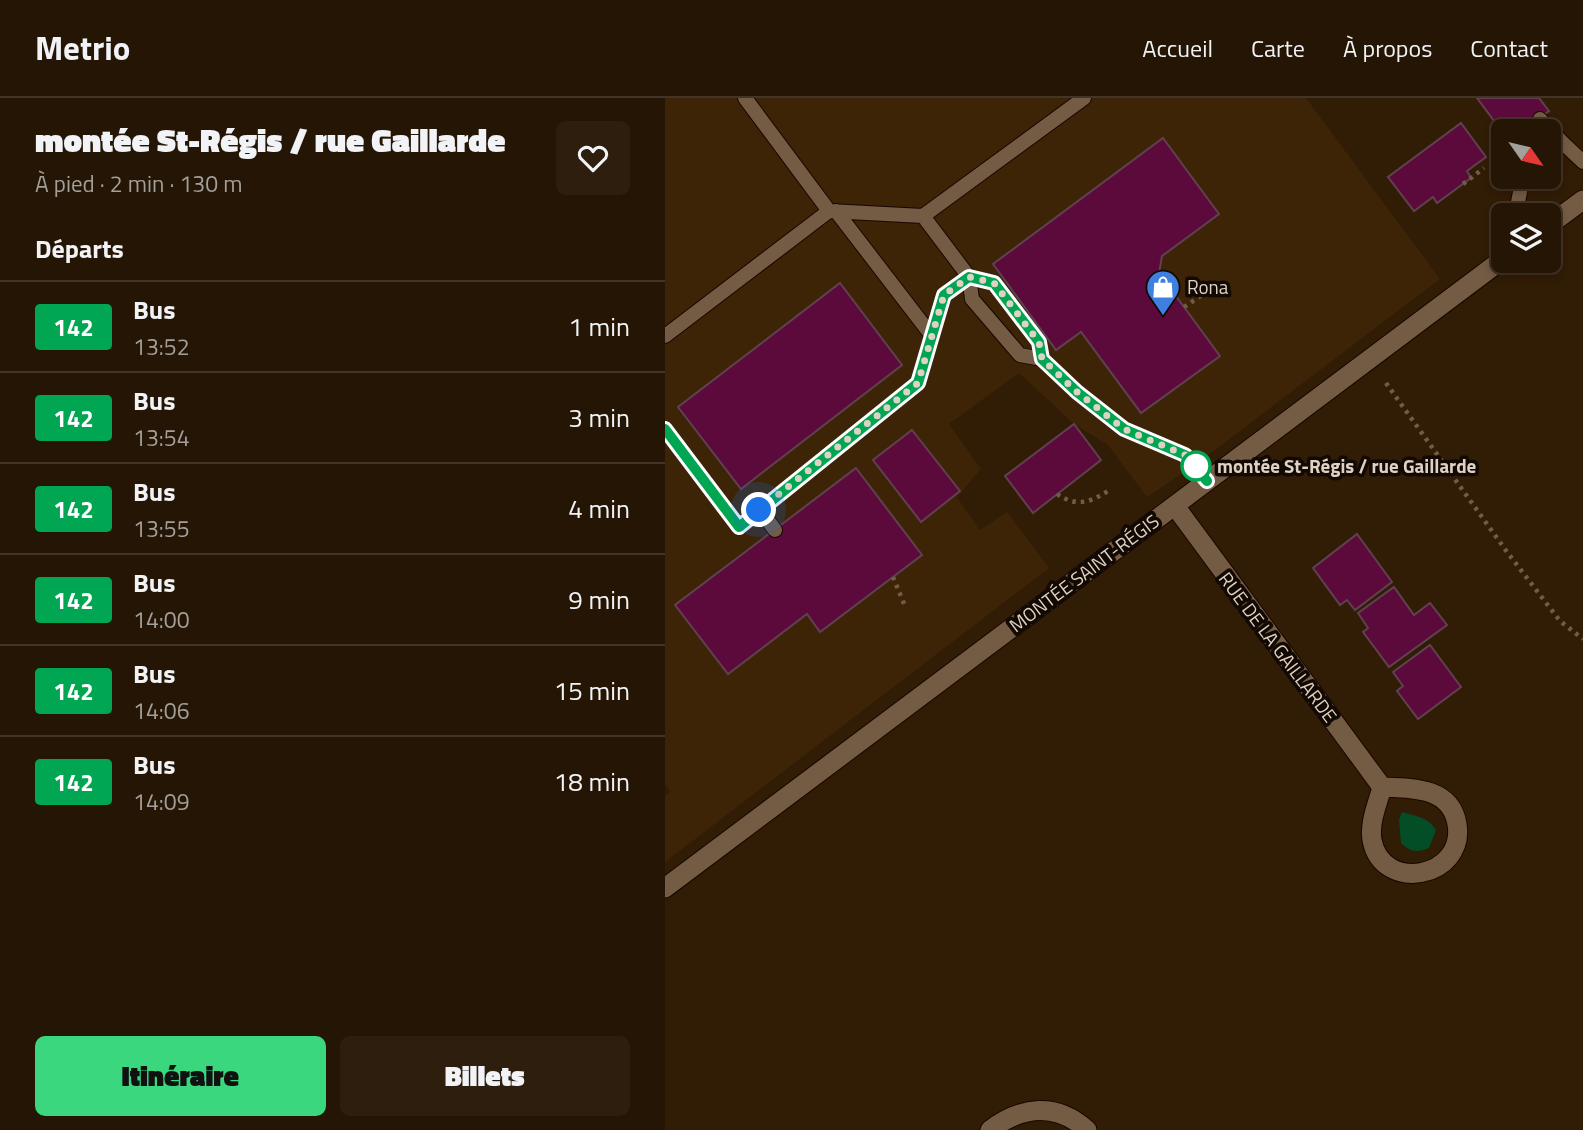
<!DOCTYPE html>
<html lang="fr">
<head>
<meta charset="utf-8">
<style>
  :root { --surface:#251504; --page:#2d1e0e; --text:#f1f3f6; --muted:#a39f9a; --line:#423426; --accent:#3ad77f }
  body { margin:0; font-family:"Titillium Web",sans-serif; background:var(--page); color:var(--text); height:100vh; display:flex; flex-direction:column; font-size:26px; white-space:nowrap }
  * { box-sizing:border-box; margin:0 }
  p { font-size:23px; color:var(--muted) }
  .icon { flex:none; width:38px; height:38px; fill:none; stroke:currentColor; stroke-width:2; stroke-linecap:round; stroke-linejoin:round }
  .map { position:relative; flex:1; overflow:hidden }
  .details { display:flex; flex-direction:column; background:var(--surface); width:665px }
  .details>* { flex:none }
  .badge { padding:0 14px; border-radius:5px; font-size:24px; line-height:46px }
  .needle { width:46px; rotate:124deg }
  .controls { position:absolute; left:826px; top:21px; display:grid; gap:14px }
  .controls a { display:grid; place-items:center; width:70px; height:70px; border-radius:10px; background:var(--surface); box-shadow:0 4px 10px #0003,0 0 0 2px var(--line); font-size:35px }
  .you { position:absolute; width:35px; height:35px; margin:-18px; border:5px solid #fff; border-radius:50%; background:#1a73e8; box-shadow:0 0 0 10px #1a73e833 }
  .map>.badge { position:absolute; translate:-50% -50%; box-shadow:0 0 0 4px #fff }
  h2 { padding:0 35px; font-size:26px; line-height:63px }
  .round { display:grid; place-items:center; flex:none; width:74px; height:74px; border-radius:10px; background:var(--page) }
  .head { display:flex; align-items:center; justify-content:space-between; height:119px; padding:0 35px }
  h1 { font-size:33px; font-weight:800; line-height:52px }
  .button { display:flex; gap:14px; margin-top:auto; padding:14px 35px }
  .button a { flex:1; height:80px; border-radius:10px; background:var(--accent); color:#111; font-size:28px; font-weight:800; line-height:80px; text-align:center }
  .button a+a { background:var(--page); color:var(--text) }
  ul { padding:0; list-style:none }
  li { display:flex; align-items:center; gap:21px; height:91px; padding:0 35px; border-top:2px solid var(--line) }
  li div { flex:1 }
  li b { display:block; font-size:26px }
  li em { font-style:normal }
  li .badge { min-width:77px; font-weight:700; text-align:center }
  header { display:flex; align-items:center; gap:42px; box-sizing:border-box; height:98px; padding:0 35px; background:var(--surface); border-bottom:2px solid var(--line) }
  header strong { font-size:33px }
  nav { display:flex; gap:38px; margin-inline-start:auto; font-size:24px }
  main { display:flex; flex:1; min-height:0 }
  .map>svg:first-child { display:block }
  .built { fill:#3d2407 }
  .green { fill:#034d27 }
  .building { fill:#5c0a3b; stroke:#5f414f; stroke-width:2 }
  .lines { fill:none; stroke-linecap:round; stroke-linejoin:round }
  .service-casing { stroke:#180600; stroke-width:16 }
  .minor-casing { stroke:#180600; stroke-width:21 }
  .tertiary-casing { stroke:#180600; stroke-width:21 }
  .path { stroke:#6f5d4a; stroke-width:4.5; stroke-dasharray:3.5 5; stroke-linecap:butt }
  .service { stroke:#735b44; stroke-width:14 }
  .minor { stroke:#735b44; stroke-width:19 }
  .tertiary { stroke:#735b44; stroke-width:19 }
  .line-casing { stroke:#fff; stroke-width:16 }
  .line { stroke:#00a651; stroke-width:10 }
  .walk { stroke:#dfd1c4; stroke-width:7; stroke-dasharray:0 12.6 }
  .stop-dot { fill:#fff; stroke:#00a651; stroke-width:3.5 }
  .labels { text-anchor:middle; stroke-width:7; stroke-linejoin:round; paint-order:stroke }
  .poi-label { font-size:19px; fill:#dfd1c4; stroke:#120903; text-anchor:start }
  .stop-label { font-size:19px; font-weight:bold; fill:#dfd1c4; stroke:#120903; text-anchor:start }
  .street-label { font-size:19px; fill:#dfd1c4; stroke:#120903 }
</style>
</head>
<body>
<header>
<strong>Metrio</strong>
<nav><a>Accueil</a><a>Carte</a><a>À propos</a><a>Contact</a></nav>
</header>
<main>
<section class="details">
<div class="head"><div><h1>montée St-Régis / rue Gaillarde</h1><p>À pied · 2 min · 130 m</p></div><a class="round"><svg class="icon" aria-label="heart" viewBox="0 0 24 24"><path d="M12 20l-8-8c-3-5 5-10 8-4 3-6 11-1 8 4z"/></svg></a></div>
<h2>Départs</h2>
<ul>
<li><span class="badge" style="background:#00a651;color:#fff">142</span><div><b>Bus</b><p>13:52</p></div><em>1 min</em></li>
<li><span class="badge" style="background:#00a651;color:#fff">142</span><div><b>Bus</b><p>13:54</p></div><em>3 min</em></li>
<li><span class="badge" style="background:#00a651;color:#fff">142</span><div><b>Bus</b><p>13:55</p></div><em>4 min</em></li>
<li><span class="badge" style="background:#00a651;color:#fff">142</span><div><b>Bus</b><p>14:00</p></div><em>9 min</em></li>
<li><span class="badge" style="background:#00a651;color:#fff">142</span><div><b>Bus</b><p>14:06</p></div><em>15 min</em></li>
<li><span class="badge" style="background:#00a651;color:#fff">142</span><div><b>Bus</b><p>14:09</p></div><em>18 min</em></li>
</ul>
<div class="button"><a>Itinéraire</a><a>Billets</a></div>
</section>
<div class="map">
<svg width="918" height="1032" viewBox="0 0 918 1032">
  <rect width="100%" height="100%" fill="#311c06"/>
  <!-- built -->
  <path class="built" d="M0,0H641L775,181L530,367L482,399L443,347L409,326L354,275L284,326L316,371L292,399L315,432L342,414L384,470L0,764V698L5,694L0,686Z"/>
  <!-- green -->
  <path class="green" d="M737,714C752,719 762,718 771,732L764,750C752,755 746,754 736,745L734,722Z"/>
  <!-- building -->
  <path class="building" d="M812,0H874L884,13L857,33L838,35Z
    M796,25L821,59L802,73L806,80L772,105L768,99L749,113L723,79Z
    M498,40L554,116L497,158L494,175L555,258L476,315L416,234L391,252L328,166Z
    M175,185L237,267L76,391L13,309Z
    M409,326L436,362L368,415L340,378Z
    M247,332L295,393L256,424L208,362Z
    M191,370L257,457L155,534L142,516L63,576L10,507Z
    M692,436L727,484L690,512L682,502L675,507L648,470Z
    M729,489L749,517L765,505L782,527L724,569L698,534L703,530L693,515Z
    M765,547L796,589L753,621L732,593L738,588L728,574Z"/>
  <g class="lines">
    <!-- service casing -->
    <g class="service-casing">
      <path id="service" d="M80,0L164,113L258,118L419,0
        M875,21L899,46
        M884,47L899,46L918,64
        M853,104L858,79
        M171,113L267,238
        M0,238L164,113
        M377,261L374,244L329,185L304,179L307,201L355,257L377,261L412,294L459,331L520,357L542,383
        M0,331L74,429L253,285L279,197L304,179L258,118
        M95,412L110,432"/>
    </g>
    <!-- minor casing -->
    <g class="minor-casing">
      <path id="minor" d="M510,408L717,689
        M717,689C747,690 786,689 792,726C801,780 717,796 707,742C704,724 713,705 717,689Z
        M325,1032C357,1008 391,1004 422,1032"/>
    </g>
    <!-- tertiary casing -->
    <g class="tertiary-casing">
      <path id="tertiary" d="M884,127L918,102
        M0,790L838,161"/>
    </g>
    <!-- path -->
    <path class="path" d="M798,86L819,70
      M519,209L546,191
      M721,285L842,454L895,523L918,541
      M392,396C411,409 424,405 443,393
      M228,479L240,508"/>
    <!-- service -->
    <use href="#service" class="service"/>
    <!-- minor -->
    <use href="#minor" class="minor"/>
    <!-- tertiary -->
    <use href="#tertiary" class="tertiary"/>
  </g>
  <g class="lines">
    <!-- line casing -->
    <g class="line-casing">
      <path id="line" d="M0,331L74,429L253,285L279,197L304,179L329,185L374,244L377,261L412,294L459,331L520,357L542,383"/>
    </g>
    <!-- line -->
    <use href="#line" class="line"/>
    <!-- walk -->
    <path class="walk" d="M94,412L253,285L279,197L304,179L329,185L374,244L377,261L412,294L459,331L520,357L531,368"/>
  </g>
  <!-- icons -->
  <defs>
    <g id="shop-pin" transform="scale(1.75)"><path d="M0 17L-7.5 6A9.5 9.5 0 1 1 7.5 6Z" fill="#3f7fe0" stroke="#120903"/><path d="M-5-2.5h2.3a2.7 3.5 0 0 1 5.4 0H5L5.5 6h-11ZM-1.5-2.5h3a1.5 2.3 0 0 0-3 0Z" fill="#fff"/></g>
  </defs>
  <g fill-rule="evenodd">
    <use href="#shop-pin" x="498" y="189"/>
  </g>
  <!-- markers -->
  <circle class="stop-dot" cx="531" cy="368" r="14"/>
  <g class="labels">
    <!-- poi labels -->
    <g class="poi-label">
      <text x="522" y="196">Rona</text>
    </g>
    <!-- stop labels -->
    <g class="stop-label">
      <text x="552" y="375">montée St-Régis / rue Gaillarde</text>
    </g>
    <!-- street labels -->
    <g class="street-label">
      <text transform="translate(419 475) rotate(-37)" y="7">MONTÉE SAINT-RÉGIS</text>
      <text transform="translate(613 549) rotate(53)" y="7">RUE DE LA GAILLARDE</text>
    </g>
  </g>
</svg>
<div class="controls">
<a><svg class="needle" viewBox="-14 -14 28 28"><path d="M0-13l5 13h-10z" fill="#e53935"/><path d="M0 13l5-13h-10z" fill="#a39f9a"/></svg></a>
<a><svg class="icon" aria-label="layers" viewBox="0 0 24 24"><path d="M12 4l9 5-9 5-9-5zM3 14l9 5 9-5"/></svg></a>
</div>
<div class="you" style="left:94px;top:412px"></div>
</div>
</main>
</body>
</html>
